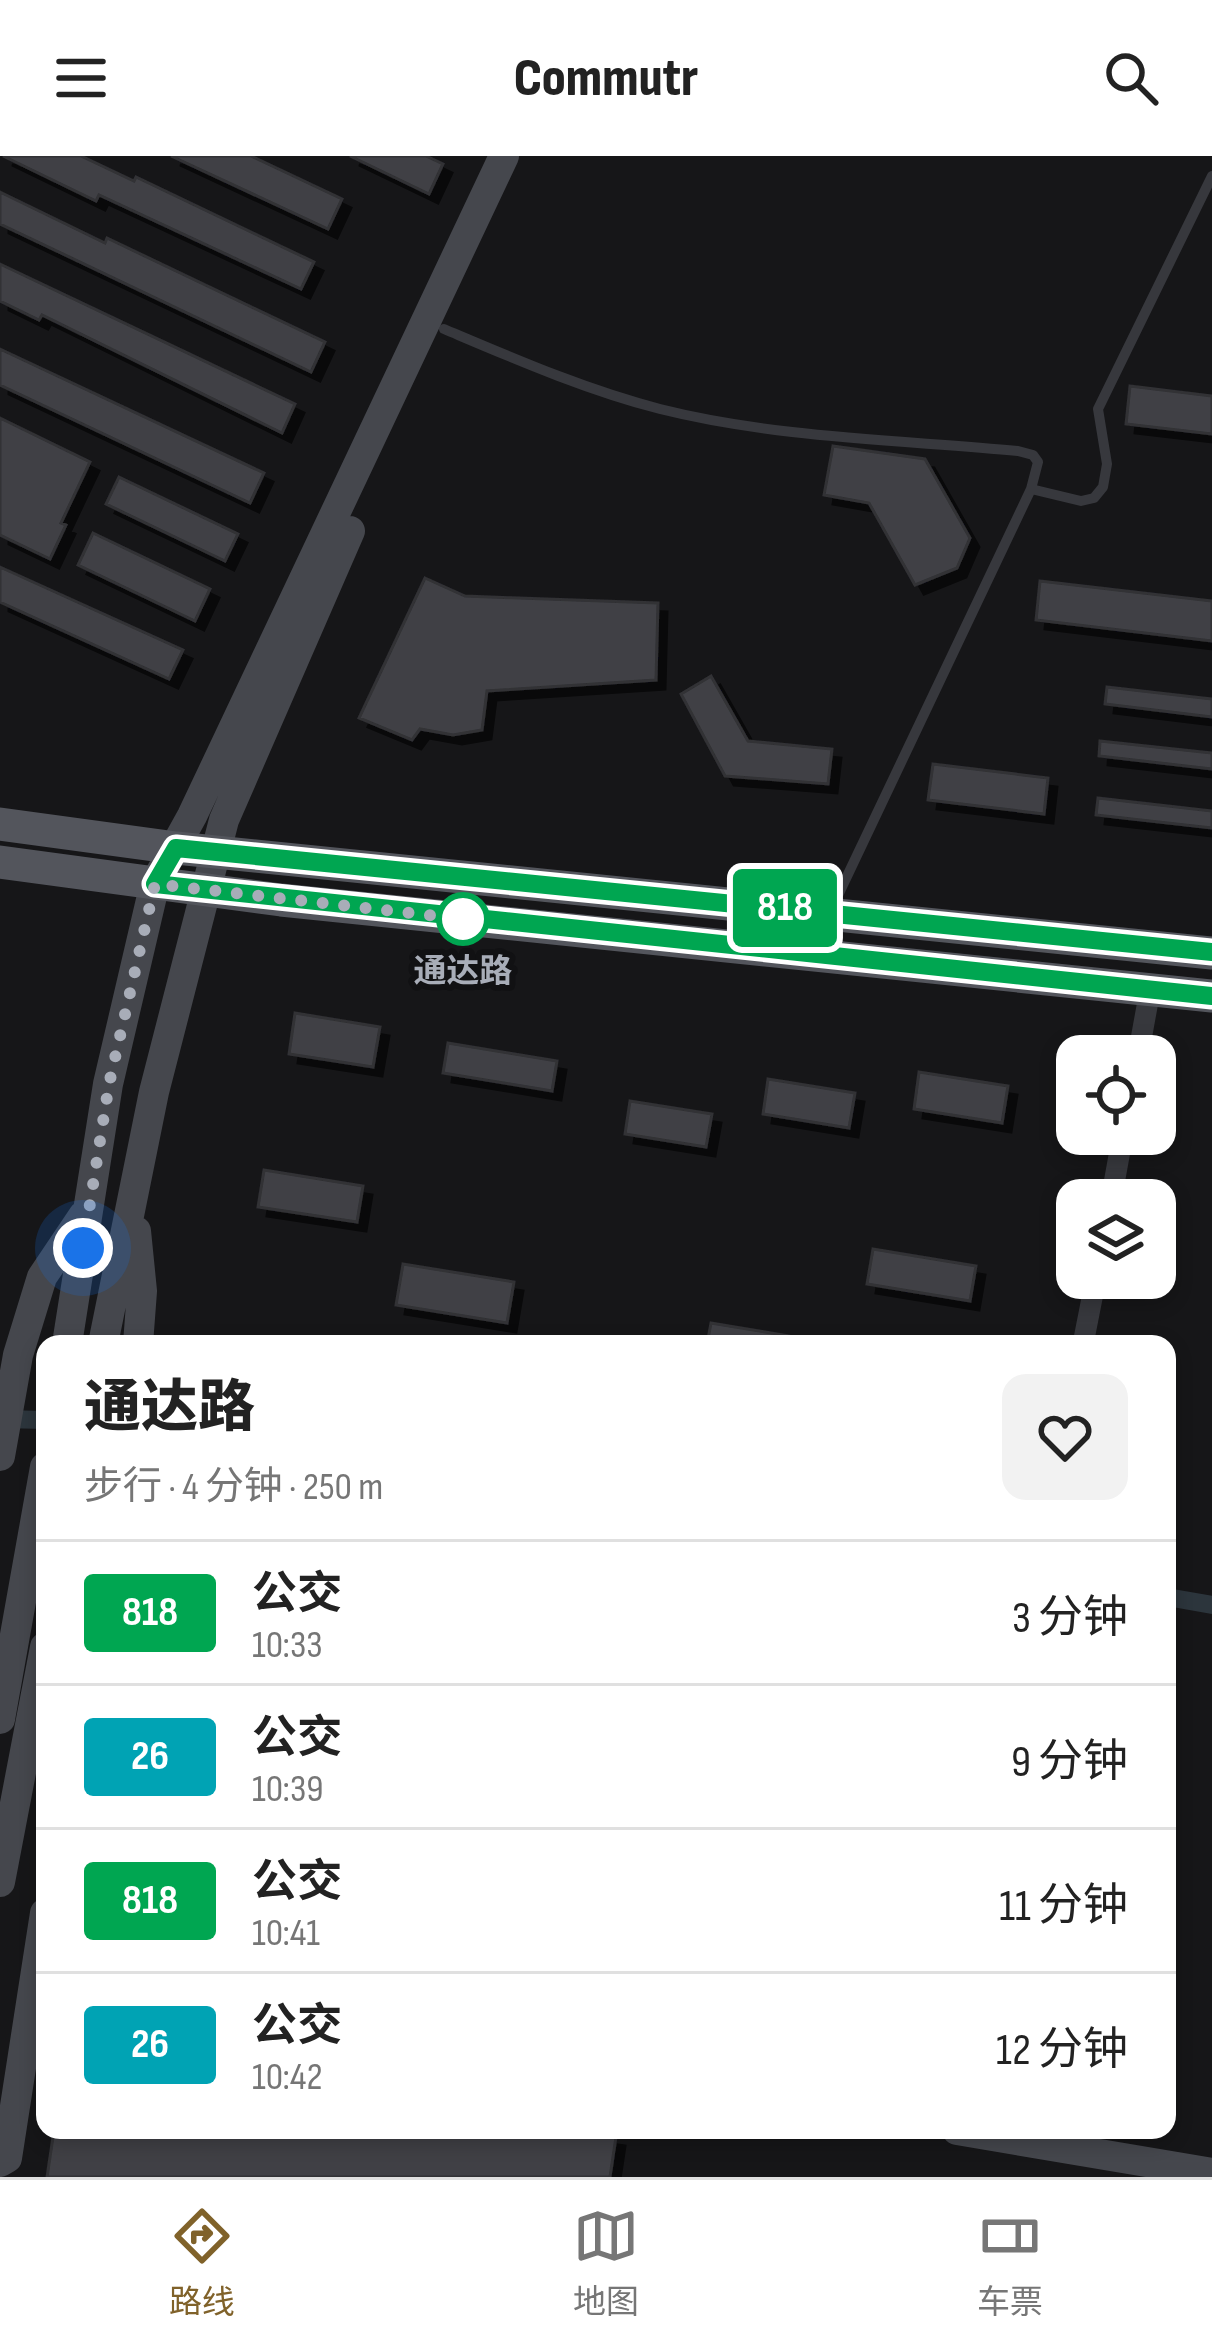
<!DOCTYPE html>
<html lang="zh">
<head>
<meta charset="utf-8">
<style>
  :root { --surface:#fff; --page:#f2f2f2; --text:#222; --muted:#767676; --line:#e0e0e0; --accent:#80622a }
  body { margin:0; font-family:"Sofia Sans Condensed","Noto Sans SC",sans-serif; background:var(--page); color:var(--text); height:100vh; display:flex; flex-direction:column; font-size:45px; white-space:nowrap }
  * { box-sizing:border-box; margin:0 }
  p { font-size:39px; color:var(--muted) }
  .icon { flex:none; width:66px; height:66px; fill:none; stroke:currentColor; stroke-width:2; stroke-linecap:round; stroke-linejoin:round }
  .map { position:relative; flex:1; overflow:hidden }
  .panel { position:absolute; left:36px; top:1179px; width:1140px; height:804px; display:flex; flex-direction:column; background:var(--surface); border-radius:24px; box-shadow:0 6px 18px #0003 }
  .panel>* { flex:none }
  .badge { padding:0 24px; border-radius:9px; font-size:42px; line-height:78px }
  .fabs { position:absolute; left:1056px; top:879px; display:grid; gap:24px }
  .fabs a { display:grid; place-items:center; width:120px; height:120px; border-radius:24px; background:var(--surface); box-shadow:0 6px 18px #0003; font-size:60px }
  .you { position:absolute; width:60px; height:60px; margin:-30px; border:9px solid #fff; border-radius:50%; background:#1a73e8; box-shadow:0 0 0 18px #1a73e833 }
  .map>.badge { position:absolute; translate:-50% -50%; box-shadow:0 0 0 6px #fff }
  .round { display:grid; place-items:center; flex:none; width:126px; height:126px; border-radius:24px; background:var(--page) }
  .summary { display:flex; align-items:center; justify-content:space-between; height:204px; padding:0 48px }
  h1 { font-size:57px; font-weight:800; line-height:90px }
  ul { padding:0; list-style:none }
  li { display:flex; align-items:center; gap:36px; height:144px; padding:0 48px; border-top:3px solid var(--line) }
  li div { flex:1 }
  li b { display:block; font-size:45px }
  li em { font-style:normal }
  li .badge { min-width:132px; font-weight:700; text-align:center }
  header { display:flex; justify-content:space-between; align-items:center; height:156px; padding:0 48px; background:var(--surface); font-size:54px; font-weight:800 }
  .menu { display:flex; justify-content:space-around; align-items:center; height:168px; border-top:3px solid var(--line); background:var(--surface); font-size:33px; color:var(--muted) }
  .menu a { display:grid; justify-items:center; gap:6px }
  .menu .selected { color:var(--accent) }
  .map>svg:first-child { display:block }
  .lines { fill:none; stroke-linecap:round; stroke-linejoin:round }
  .canal { stroke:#2c353c; stroke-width:18 }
  .building { fill:#404145; stroke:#303034; stroke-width:3; filter:url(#shadow) }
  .lane { stroke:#37383d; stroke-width:10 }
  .street { stroke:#37383d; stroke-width:21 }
  .secondary { stroke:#45474d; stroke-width:30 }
  .primary { stroke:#53555c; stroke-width:33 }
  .line-casing { stroke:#fff; stroke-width:27 }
  .line { stroke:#00a651; stroke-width:18 }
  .walk { stroke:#a8adb8; stroke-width:12; stroke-dasharray:0 21.6 }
  .stop-dot { fill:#fff; stroke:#00a651; stroke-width:6 }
  .labels { text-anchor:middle; stroke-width:12; stroke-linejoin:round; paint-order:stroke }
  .stop-label { font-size:33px; font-weight:bold; fill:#a8adb8; stroke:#111113 }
</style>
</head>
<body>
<header><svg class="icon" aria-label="menu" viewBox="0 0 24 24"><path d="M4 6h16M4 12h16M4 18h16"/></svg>Commutr<svg class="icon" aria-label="search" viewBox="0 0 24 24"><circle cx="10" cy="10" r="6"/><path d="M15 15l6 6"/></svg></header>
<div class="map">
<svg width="1212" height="2021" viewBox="0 0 1212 2021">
  <defs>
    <filter id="shadow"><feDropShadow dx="9" dy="9" stdDeviation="0" flood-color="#0009"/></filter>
  </defs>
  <rect width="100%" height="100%" fill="#161618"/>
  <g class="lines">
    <!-- canal -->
    <path class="canal" d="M2,1263L45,1264
      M1167,1441L1212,1449"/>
  </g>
  <!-- building -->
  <path class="building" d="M3,0H81L134,25L136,21L314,106L301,133L99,39L96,45Z
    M171,0H251L342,43L328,73Z
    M350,0H426L443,8L429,38Z
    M0,36L105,87L107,82L325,186L311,216L0,68Z
    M0,108L295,248L282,277L42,159L39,164L0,145Z
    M0,193L264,317L250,347L0,229Z
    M1130,230L1212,240V278L1126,268Z
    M0,262L90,306L61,367L66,369L50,403L0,379Z
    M833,290L925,303L970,382L957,412L915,429L869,347L824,339Z
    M119,321L238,378L225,405L106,348Z
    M93,377L210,433L195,465L78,409Z
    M0,411L183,494L169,523L0,446Z
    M425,422L465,440L658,447L656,524L487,535L482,574L453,579L420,573L412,584L359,562Z
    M1040,425L1212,445V485L1036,464Z
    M711,520L748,585L832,593L828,628L725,620L681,538Z
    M1107,531L1212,543V561L1105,548Z
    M1100,585L1212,597V613L1099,600Z
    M933,608L1048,622L1044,658L928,644Z
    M1098,642L1212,655V672L1096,659Z
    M295,857L380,871L373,911L289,898Z
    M448,887L557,905L552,935L443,917Z
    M919,916L1008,930L1002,967L914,953Z
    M768,923L855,937L849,972L763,958Z
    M630,945L712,958L706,991L625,978Z
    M264,1014L363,1030L357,1066L258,1051Z
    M873,1093L976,1110L970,1145L867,1128Z
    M403,1108L514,1126L507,1167L396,1149Z
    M711,1167L789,1180L788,1188H707Z
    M54,1974H569L616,1981L610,2021H47Z"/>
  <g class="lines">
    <!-- lane -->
    <path class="lane" d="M444,173C515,203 586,234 660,253C776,282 900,284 1018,295L1033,299L1038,306L1031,333L831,754
      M1031,333L1081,345L1094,342L1103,331L1107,308L1098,253L1212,20"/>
    <!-- street -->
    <path class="street" d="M1138,900L1150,834
      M1111,1044L1123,978
      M1083,1188L1096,1122"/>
    <!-- secondary -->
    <path class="secondary" d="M136,1075L142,1135L138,1188
      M67,1188L108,928L155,727L192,660L504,0
      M103,1188L154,936L224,664L350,375
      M0,1300L18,1199L42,1121L83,1060
      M0,1563L45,1311
      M0,1726L45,1491
      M957,1974L1212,2017
      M0,2006L7,2002L45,1757"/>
    <!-- primary -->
    <path class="primary" d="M0,668L176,692L1212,797
      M0,706L281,744L1212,840"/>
  </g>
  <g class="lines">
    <!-- line casing -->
    <g class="line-casing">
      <path id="line" d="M1212,796L176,692L155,728L1212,840"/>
    </g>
    <!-- line -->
    <use href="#line" class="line"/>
    <!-- walk -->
    <path class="walk" d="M83,1092L109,928L155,728L463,763"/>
  </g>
  <!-- markers -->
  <circle class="stop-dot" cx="463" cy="763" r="24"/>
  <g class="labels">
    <!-- stop labels -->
    <g class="stop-label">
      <text x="463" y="826">通达路</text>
    </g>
  </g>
</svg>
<div class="fabs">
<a><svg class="icon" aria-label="locate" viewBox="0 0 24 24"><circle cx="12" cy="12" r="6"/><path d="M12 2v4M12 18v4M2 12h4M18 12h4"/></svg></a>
<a><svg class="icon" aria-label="layers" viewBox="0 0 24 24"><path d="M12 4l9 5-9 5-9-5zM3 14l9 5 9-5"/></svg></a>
</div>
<div class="you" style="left:83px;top:1092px"></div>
<b class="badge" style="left:785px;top:752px;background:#00a651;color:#fff">818</b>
<section class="panel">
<div class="summary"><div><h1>通达路</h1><p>步行 · 4 分钟 · 250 m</p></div><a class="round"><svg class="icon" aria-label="heart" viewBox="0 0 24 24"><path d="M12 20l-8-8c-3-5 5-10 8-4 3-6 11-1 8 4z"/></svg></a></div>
<ul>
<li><span class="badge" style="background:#00a651;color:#fff">818</span><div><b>公交</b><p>10:33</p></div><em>3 分钟</em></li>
<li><span class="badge" style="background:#00a3b4;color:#fff">26</span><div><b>公交</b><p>10:39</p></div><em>9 分钟</em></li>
<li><span class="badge" style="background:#00a651;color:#fff">818</span><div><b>公交</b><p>10:41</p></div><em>11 分钟</em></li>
<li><span class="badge" style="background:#00a3b4;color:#fff">26</span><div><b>公交</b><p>10:42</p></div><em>12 分钟</em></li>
</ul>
</section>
</div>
<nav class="menu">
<a class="selected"><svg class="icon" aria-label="directions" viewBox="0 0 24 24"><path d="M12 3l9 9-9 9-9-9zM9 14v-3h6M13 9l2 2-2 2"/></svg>路线</a>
<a><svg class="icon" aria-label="map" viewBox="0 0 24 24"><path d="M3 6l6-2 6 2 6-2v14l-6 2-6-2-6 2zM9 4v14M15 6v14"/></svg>地图</a>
<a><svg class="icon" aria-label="tickets" viewBox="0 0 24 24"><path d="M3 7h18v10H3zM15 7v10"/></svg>车票</a>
</nav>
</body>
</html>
